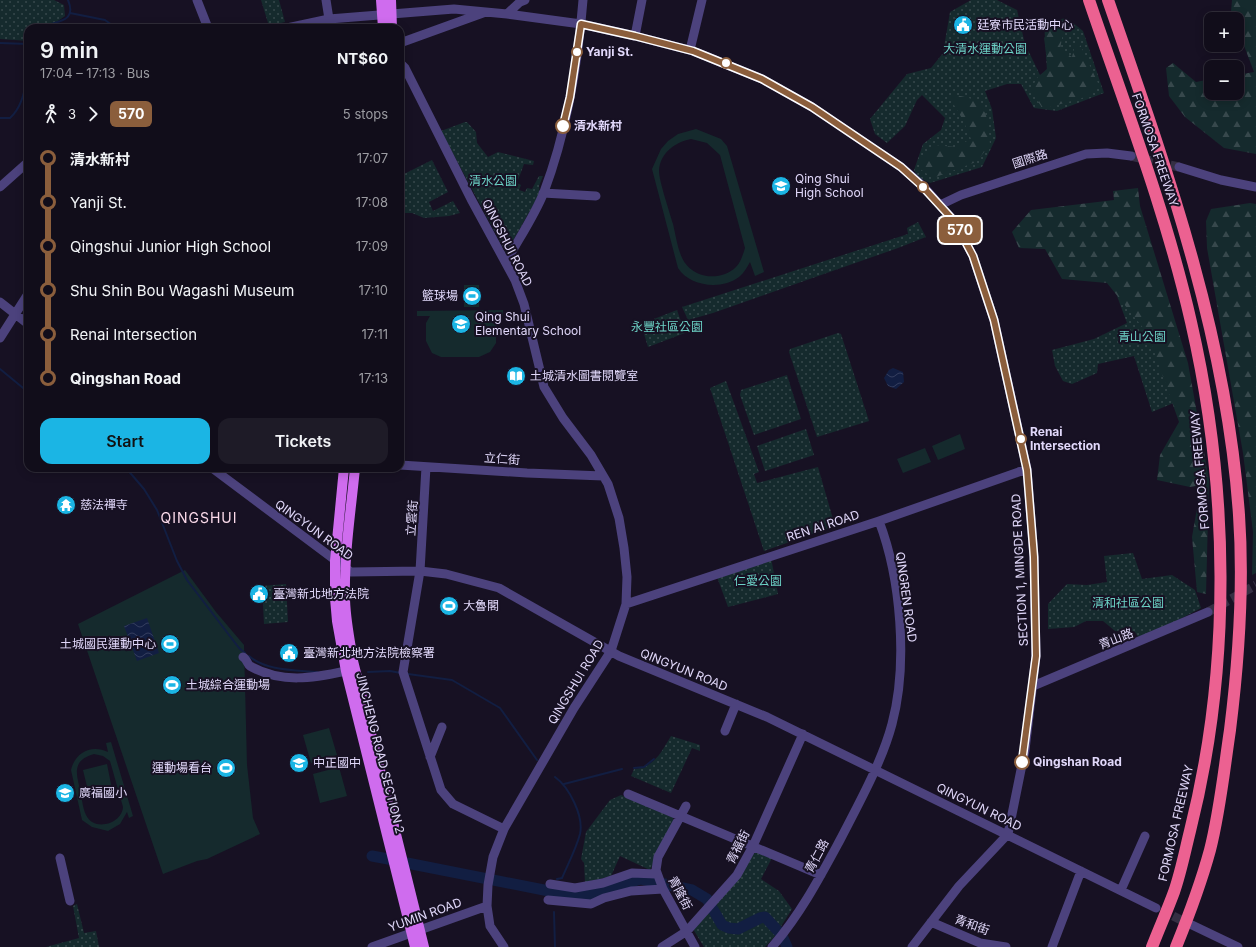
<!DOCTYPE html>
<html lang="en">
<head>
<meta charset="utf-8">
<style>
  :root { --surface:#110d1a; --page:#1e1b27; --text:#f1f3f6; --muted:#9c9ca2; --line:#302d39; --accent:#1bb5e4 }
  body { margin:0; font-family:Inter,"Noto Sans TC",sans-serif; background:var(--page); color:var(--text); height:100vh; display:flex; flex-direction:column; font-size:15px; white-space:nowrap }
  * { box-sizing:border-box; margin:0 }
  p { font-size:13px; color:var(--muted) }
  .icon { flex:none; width:22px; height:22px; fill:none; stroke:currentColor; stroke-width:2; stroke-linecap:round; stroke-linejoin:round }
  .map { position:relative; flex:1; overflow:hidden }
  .sheet { position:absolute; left:24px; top:24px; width:380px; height:448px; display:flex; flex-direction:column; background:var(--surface); border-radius:12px; box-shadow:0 2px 10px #0003,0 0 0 1px var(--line) }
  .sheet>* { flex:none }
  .badge { padding:0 8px; border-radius:6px; font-size:14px; line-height:26px }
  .controls { position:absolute; left:1204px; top:12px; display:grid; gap:8px }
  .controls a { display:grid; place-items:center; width:40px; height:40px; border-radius:8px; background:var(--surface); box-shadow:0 2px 10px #0003,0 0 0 1px var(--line); font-size:20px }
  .map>.badge { position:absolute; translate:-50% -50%; box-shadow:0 0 0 2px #fff }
  .legs { display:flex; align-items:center; gap:6px; height:44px; padding:0 16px; font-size:13px }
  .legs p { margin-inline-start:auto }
  .overview { display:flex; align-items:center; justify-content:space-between; height:68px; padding:0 16px }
  h1 { font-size:22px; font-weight:600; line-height:30px }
  .action { display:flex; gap:8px; margin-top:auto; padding:8px 16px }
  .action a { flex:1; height:46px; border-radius:12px; background:var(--accent); color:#111; font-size:16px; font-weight:600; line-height:46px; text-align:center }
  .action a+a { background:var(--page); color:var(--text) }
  ul { padding:0 16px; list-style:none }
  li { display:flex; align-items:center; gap:14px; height:44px; font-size:15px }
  li i { display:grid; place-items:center; width:6px; height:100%; margin:0 5px; background:currentColor }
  li i::after { content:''; width:10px; height:10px; margin:-5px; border:3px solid; border-radius:50%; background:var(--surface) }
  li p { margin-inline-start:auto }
  li:first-child i { background:linear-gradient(#0000 50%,currentColor 0) }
  li:last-child i { background:linear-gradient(currentColor 50%,#0000 0) }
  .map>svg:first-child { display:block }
  .green { fill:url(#green-dots) }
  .forest { fill:url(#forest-firs) }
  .pitch { fill:#152a2d; fill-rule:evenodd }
  .water { fill:url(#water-waves) }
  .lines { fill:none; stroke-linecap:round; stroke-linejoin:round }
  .stream { stroke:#121e42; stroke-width:2 }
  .river { stroke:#121e42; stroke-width:11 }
  .minor-tunnel { stroke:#352f43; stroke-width:9; stroke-dasharray:9 4.5; stroke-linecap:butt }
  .minor { stroke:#4c427d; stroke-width:9 }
  .major { stroke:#cf6cee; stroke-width:10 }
  .highway { stroke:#ec6191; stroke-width:12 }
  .line-1-casing { stroke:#fff; stroke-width:9 }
  .line-1 { stroke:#8b5e3c; stroke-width:6 }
  .stop-1-dot { fill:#fff; stroke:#8b5e3c; stroke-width:2 }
  .labels { text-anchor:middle; stroke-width:4; stroke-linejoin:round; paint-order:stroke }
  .poi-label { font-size:12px; fill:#e1d8fa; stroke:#171123; text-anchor:start }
  .park-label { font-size:12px; fill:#6cd2c6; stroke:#171123 }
  .stop-label { font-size:12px; font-weight:bold; fill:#e1d8fa; stroke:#171123; text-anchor:start }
  .street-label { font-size:12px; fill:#e1d8fa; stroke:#171123 }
  .quarter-label { font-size:14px; letter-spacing:1px; fill:#fbdaea; stroke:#171123 }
</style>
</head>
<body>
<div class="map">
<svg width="1256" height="947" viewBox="0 0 1256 947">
  <defs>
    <pattern id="green-dots" width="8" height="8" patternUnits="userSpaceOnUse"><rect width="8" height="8" fill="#152a2d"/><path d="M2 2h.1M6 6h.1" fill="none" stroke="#37484c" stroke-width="1.8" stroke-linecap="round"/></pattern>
    <pattern id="forest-firs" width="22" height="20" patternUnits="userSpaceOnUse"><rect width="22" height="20" fill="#152a2d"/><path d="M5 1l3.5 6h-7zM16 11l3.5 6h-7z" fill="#37484c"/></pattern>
    <pattern id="water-waves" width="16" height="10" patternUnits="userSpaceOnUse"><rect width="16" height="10" fill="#121e42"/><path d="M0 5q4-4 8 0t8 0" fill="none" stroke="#343e5e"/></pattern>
  </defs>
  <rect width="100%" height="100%" fill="#171123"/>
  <!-- green -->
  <path class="green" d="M0,0H54L64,5L65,16C54,25 43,28 28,28V41L0,39Z
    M261,0H279L285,22L269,26Z
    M971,0H997L1017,10L1025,44L1040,75L1047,71L1044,22L1067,18L1083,31L1104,93L1057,111L1034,108L1021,84H1007L985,91L992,109L996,138L982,167L930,183L918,177L914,170L923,144L941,130L945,118L922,95L917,100L905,126L887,143L875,134L870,119L907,74L931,68L943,53L950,12Z
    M465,122H467L476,132L477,143L488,157L498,152L534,161L533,165L524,164L517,183L521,185L519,190L525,192L527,188L532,189L539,176H543L539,186L540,193L506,253L441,131Z
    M432,160L448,192L429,202L433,211L453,201L460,213L449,216L424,218L412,213H400L402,191L400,190V176Z
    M918,222L926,237L898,248L713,313L688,320L682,307L908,234L907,228Z
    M1138,289L1176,402L1152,412L1134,356L1098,364L1097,373L1072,384L1063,381L1055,366L1052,350L1094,339L1127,323L1117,296Z
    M677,310L685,333L648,347L641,324Z
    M838,333L841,334L869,421L817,437L789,352L790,349Z
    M787,375L801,419L754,435L740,395L741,390Z
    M726,381L759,472L754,474L757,483L818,467L835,526L764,551L710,388Z
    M806,429L814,455L765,471L757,446Z
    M1133,553L1142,579L1172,575L1195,590L1201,608L1167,626L1138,637L1135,632L1115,631L1103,621H1086L1074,627L1048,629V604L1067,584L1087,585L1107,582L1104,556Z
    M771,558L778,594L728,607L717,577Z
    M286,584L288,622L264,624L262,586Z
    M671,736L700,745V751L692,748L671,793L631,776L634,769C655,767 661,752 671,736Z
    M621,795L673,817V821L650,870L620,856L611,876L585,883L584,863L581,859L586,832L610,800Z
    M758,852L772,858L761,879L779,891L792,909L775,936L765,947H704L693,929L750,855Z
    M77,904L84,933L96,931L99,947H46L79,938L73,906Z"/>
  <!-- forest -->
  <path class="forest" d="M1232,0H1256V154L1224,148L1185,117L1169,96L1166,68L1173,63L1196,82L1211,79V93H1237V75L1254,72L1237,27V19H1234L1231,12Z
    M1055,24L1064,28L1060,49L1072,57L1077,38L1098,83L1089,96L1043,109L1030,90L1038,77L1048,68L1044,38Z
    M948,95C986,96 988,112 990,145L976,162L933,178L920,169L919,159L935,145L955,147L971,139L963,120Z
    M1138,188L1140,206L1188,363L1209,480L1206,594L1197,592L1192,537L1201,485L1190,487L1157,480L1160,455L1179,422L1148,334L1107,283L1062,279L1045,249L1019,248L1012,232L1031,210L1114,200L1113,191Z
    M1250,203L1256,204V573L1252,575L1253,532L1243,453L1207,248L1206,221L1211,209Z"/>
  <!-- pitch -->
  <path class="pitch" d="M696,129L721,139L727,146L764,272L755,276L750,262C747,267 744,273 739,277C722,290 690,287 678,268L652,169L661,149L668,141L678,134ZM691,139L707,143L720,155L745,248C743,254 741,262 736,267C722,281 696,279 685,263C678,253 676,236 673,224C670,213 659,181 659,171C660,153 675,142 691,139Z
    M464,285H479V307H464Z
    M503,310V316H492L496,325V343L490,352L479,357H441L432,353L426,341V323L430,316H417V311Z
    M960,434L965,449L938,460L932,446Z
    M925,448L931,462L903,473L897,459Z
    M185,570L216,612L244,645L247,765L253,818L260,834L207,859L197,861L163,874L78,624Z
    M329,728L337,755L311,763L303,735Z
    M111,742L133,816L129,818L127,812L120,824L108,831L92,827L82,820L71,770C75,752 92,744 108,752L106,743ZM94,754L103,756L110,761L123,807C122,824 94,832 86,815C83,809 82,800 81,794C77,775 70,761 94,754Z
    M107,764L113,794L90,799L83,770Z
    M339,767L347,796L320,803L313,774Z"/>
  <!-- water -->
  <path class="water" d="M893,368L903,372L904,382L896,389L888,386L884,378L889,370Z
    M147,618L159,653L137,661L124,626Z"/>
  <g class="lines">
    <!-- stream -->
    <path class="stream" d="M70,13L105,20L116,28
      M41,28C54,20 78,24 68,0
      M0,43L28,44
      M0,118H10C22,107 24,92 28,76
      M0,369L28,392
      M126,468L144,489L157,510L177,561L187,580L239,648L245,653
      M249,656C266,671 295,670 317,672
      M368,672L390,671L401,673
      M408,674L452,680L500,708L537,760
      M634,768L644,767L654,759
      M555,777C569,787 584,816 580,834C576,849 568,864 562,878L557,879
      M564,784L622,769
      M554,912L555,947"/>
    <!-- river -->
    <path class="river" d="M372,856L399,861
      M407,863L554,892L583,896L641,879L692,890L707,899L722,925L729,928L738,929L760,918L765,917L778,931
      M783,938L787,947"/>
    <!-- minor-tunnel -->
    <path class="minor-tunnel" d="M1131,156L1179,167
      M1208,612L1256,585
      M1161,910L1191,925"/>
    <!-- minor -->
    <path class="minor" d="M197,0L208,28
      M326,0L329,19
      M507,14L520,2L525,0
      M287,28L329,19L454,9L507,14L581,24L635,36L693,51L762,79L812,107L901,167L923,186L955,222L973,256L994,320L1027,469L1034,557L1036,656L1025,750L1008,834L959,886L912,947
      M635,36L642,0
      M400,43L483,13
      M690,50L702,0
      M400,63L405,68L471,199L515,280L524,304L544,387L563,418L591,455L608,484L619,518L624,548L627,577L626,604L611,651L574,708L504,829L493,857L488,885L487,906L490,926L504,947
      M1179,167L1221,180L1256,187
      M0,187L28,162
      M543,193L596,196
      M940,205L961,195L1086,154L1107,153L1131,156
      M506,262C518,240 535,215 544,192C567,131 578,64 583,0
      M0,302L28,324
      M0,338L28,294
      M400,465L527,473L603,476
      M426,467L420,571L403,672L441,790L453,804L504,829
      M212,468L351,572L420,571L446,574L499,588L619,656L767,717L1156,908
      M626,604L879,521L1027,469
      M243,657C247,659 247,664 250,666C281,684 314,678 346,671
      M1033,686L1208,612
      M725,731L736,704
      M430,757L442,727
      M628,794L821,875
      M686,806L658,857L656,870L663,889L695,947
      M60,858L70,901
      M550,884L575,888L603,883L632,873L656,874
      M1121,890L1145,836
      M548,900L591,904L604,898L631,891L663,889
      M931,922L980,943L1006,947
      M1192,925L1238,947
      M372,947L487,906
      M662,947L687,931L737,875L753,846L803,734
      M772,947C800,915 820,877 840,840C858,805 882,762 892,724C908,664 901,579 879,521
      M1052,947L1081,871"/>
    <!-- major -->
    <path class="major" d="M381,0L383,28
      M391,0L392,28
      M344,468L335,561V598L337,621L346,671L415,947
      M355,468C351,510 344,554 345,597C345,618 350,640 353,661L424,947"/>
    <!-- highway -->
    <path class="highway" d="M1089,0C1125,106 1166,212 1191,322C1229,487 1232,665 1190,831C1185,851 1181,872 1174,892C1167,911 1159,929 1152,947
      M1108,0C1166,167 1227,337 1239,515C1244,587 1239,658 1230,730C1224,770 1220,811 1210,850C1201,883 1189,915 1176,947"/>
  </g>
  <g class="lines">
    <!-- line-1 casing -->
    <g class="line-1-casing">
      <path id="line-1" d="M563,126L570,97L581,24L635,36L693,51L762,79L812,107L901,167L922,186L955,222L973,256L994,320L1027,470L1034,557L1036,656L1022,762"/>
    </g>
    <!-- line-1 -->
    <use href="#line-1" class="line-1"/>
  </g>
  <!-- icons -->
  <defs>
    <g id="civic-disc" transform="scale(1)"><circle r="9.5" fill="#1bb5e4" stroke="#171123"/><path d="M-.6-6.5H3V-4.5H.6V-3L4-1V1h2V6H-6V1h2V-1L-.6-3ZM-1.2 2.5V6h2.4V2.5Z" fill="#fff"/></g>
    <g id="school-disc" transform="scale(1)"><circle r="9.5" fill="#1bb5e4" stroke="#171123"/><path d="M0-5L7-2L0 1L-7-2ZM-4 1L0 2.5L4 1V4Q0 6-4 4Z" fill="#fff"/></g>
    <g id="stadium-disc" transform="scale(1)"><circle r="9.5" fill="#1bb5e4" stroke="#171123"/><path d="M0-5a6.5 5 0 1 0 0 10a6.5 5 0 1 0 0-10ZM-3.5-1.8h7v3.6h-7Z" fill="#fff"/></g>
    <g id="library-disc" transform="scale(1)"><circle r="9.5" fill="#1bb5e4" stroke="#171123"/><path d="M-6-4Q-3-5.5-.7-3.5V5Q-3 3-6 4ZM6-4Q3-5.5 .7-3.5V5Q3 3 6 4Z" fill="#fff"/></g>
    <g id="temple-disc" transform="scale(1)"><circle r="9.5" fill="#1bb5e4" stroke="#171123"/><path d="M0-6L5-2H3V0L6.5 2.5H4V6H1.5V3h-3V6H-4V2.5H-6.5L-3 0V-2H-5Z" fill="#fff"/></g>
  </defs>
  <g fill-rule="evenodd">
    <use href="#civic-disc" x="963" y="25"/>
    <use href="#school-disc" x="781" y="186"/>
    <use href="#stadium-disc" x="472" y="296"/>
    <use href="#school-disc" x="461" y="324"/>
    <use href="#library-disc" x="516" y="376"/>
    <use href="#temple-disc" x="66" y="505"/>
    <use href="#civic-disc" x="259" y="594"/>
    <use href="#stadium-disc" x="449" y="606"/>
    <use href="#stadium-disc" x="170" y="644"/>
    <use href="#civic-disc" x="289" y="653"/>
    <use href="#stadium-disc" x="172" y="685"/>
    <use href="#school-disc" x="299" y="763"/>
    <use href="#stadium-disc" x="226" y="768"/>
    <use href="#school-disc" x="65" y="793"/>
  </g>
  <!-- markers -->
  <g class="stop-1-dot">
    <circle cx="577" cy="52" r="5"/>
    <circle cx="726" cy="63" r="5"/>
    <circle cx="563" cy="126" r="7"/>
    <circle cx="923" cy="187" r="5"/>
    <circle cx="1021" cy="439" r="5"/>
    <circle cx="1022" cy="762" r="7"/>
  </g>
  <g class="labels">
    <!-- poi labels -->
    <g class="poi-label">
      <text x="977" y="29">廷寮市民活動中心</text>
      <text x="795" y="183">Qing Shui<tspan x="795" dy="14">High School</tspan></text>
      <text x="458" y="300" text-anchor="end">籃球場</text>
      <text x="475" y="321">Qing Shui<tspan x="475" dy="14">Elementary School</tspan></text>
      <text x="530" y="380">土城清水圖書閱覽室</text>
      <text x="80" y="509">慈法禪寺</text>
      <text x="273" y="598">臺灣新北地方法院</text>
      <text x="463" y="610">大魯閣</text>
      <text x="156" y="648" text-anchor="end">土城國民運動中心</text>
      <text x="303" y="657">臺灣新北地方法院檢察署</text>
      <text x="186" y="689">土城綜合運動場</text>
      <text x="313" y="767">中正國中</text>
      <text x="212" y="772" text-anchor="end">運動場看台</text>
      <text x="79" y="797">廣福國小</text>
    </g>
    <!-- park labels -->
    <g class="park-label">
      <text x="985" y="53">大清水運動公園</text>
      <text x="493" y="185">清水公園</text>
      <text x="667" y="331">永豐社區公園</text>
      <text x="1142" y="341">青山公園</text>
      <text x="758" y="585">仁愛公園</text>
      <text x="1128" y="607">清和社區公園</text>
    </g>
    <!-- stop labels -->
    <g class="stop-label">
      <text x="586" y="56">Yanji St.</text>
      <text x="574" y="130">清水新村</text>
      <text x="1030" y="436">Renai<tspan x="1030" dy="14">Intersection</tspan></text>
      <text x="1033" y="766">Qingshan Road</text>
    </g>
    <!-- street labels -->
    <g class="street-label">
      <text transform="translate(1155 150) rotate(71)" y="4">FORMOSA FREEWAY</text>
      <text transform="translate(1030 159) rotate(-18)" y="4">國際路</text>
      <text transform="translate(507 243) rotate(63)" y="4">QINGSHUI ROAD</text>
      <text transform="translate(502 459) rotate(4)" y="4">立仁街</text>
      <text transform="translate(1200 470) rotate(-95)" y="4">FORMOSA FREEWAY</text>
      <text transform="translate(412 518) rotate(-86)" y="4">立雲街</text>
      <text transform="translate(823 526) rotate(-18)" y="4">REN AI ROAD</text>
      <text transform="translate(314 530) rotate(36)" y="4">QINGYUN ROAD</text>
      <text transform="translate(1020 570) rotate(-93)" y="4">SECTION 1, MINGDE ROAD</text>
      <text transform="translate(906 597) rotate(82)" y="4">QINGREN ROAD</text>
      <text transform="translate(1116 639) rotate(-21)" y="4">青山路</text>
      <text transform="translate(684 670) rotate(22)" y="4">QINGYUN ROAD</text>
      <text transform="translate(576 682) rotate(-59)" y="4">QINGSHUI ROAD</text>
      <text transform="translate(380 753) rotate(76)" y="4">JINCHENG ROAD SECTION 2</text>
      <text transform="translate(979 807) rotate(26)" y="4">QINGYUN ROAD</text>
      <text transform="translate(1176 823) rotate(-77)" y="4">FORMOSA FREEWAY</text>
      <text transform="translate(738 847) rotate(-63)" y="4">青福街</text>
      <text transform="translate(817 856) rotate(-62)" y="4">青仁路</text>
      <text transform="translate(680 893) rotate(62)" y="4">青隆街</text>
      <text transform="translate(425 915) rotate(-20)" y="4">YUMIN ROAD</text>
      <text transform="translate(972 925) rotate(20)" y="4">青和街</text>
    </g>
    <!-- quarter labels -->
    <g class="quarter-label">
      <text x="199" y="523">QINGSHUI</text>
    </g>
  </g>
</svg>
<div class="controls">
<a>+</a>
<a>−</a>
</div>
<b class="badge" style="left:960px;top:230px;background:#8b5e3c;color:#fff">570</b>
<section class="sheet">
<div class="overview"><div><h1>9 min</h1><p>17:04 – 17:13 · Bus</p></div><b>NT$60</b></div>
<div class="legs"><svg class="icon" aria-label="walk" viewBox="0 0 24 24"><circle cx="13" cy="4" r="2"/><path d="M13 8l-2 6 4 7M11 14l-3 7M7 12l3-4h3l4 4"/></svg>3<svg class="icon" aria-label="forward" viewBox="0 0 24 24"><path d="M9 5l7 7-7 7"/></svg><b class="badge" style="background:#8b5e3c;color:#fff">570</b><p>5 stops</p></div>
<ul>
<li><i style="color:#8b5e3c"></i><b>清水新村</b><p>17:07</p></li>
<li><i style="color:#8b5e3c"></i><span>Yanji St.</span><p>17:08</p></li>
<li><i style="color:#8b5e3c"></i><span>Qingshui Junior High School</span><p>17:09</p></li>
<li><i style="color:#8b5e3c"></i><span>Shu Shin Bou Wagashi Museum</span><p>17:10</p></li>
<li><i style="color:#8b5e3c"></i><span>Renai Intersection</span><p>17:11</p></li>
<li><i style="color:#8b5e3c"></i><b>Qingshan Road</b><p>17:13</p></li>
</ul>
<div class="action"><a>Start</a><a>Tickets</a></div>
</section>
</div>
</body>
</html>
